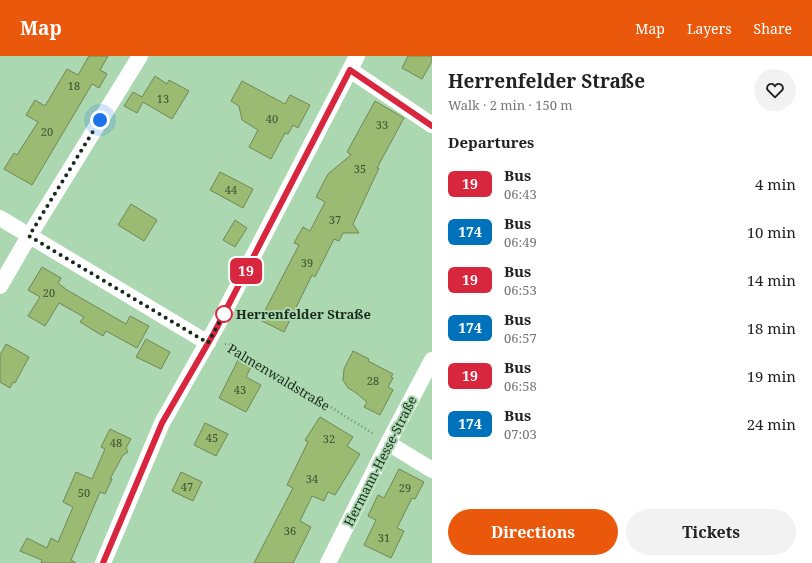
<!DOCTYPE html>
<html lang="en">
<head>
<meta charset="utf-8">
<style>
  :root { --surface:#fff; --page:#f2f2f2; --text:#222; --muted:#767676; --accent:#ea580c }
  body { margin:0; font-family:"Noto Serif",serif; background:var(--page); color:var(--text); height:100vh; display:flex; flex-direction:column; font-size:15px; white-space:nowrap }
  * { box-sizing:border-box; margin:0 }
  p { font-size:13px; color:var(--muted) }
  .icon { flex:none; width:22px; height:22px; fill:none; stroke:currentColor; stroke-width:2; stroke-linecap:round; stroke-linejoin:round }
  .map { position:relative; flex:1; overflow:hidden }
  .panel { display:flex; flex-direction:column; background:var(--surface); width:380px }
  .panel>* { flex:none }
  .badge { padding:0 8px; border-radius:6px; font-size:14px; line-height:26px }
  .you { position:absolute; width:20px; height:20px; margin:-10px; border:3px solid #fff; border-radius:50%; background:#1a73e8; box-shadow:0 0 0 6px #1a73e833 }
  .map>.badge { position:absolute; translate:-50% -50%; box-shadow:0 0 0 2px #fff }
  h2 { padding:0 16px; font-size:15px; line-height:36px }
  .round { display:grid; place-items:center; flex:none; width:42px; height:42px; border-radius:21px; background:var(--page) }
  .overview { display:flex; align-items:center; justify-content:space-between; height:68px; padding:0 16px }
  h1 { font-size:19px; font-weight:700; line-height:30px }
  .cta { display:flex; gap:8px; margin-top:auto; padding:8px 16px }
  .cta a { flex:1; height:46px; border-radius:24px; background:var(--accent); color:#fff; font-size:16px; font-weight:700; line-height:46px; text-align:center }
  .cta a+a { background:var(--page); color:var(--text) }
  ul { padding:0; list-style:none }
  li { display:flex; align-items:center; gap:12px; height:48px; padding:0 16px }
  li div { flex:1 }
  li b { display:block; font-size:15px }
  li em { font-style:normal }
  li .badge { min-width:44px; font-weight:700; text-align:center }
  header { display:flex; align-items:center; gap:24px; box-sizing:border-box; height:56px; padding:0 20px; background:var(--accent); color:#fff }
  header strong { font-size:19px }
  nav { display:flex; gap:22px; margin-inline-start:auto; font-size:14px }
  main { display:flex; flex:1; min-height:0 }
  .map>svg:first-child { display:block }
  .building { fill:#9cbb72; stroke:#718656 }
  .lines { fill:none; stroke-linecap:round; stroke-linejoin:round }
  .path { stroke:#6c8d70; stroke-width:2.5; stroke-dasharray:1 3; stroke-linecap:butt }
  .minor { stroke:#fff; stroke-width:16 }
  .line-casing { stroke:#fff; stroke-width:9 }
  .line { stroke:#d7263d; stroke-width:6 }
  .walk { stroke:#192a1b; stroke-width:4; stroke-dasharray:0 7.2 }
  .stop-dot { fill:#fff; stroke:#d7263d; stroke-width:2 }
  .labels { text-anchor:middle; stroke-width:4; stroke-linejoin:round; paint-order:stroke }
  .number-label { font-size:11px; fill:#3a4e31 }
  .stop-label { font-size:13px; font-weight:bold; fill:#192a1b; stroke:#abd8b0; text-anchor:start }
  .street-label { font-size:13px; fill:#192a1b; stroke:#abd8b0 }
</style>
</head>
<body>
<header>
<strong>Map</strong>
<nav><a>Map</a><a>Layers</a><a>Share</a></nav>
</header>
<main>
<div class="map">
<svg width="432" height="507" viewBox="0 0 432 507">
  <rect width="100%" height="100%" fill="#abd8b0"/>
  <!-- building -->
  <path class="building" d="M89,0H108L100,14L107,18L99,32L92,28L32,129L4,113L14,97L17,99L38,66L26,59L35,44L45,50L67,13L78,19Z
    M408,0H432V5L422,23L402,12Z
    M155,20L167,28L169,24L189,35L172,63L143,46L137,57L124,50L133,36L142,41Z
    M242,25L285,48L290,39L310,49L298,72L293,69L288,78L285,77L271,103L249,91L258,74L242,64L239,50L231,45Z
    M375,45L404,62L377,112H379L353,168L359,177H343L339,185L334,183L315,221L312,219L284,276L260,264L299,189L294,187L303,171L310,175L325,146L316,141L328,118L351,99L347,96Z
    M220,116L253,133L243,152L210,134Z
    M131,148L157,164L144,185L118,169Z
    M235,164L247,172L235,191L223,184Z
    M42,211L61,222L58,227L67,234L126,268L130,260L149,270L137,292L106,275L103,280L80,266L84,261L59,247L45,270L28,260L40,241L28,234Z
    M146,283L170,296L161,313L136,301Z
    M6,288L29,301L15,327L13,326L10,332L0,326V299Z
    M353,295L369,303L368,305L393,318L391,321L393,322L388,331L393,334L380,359L364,351L367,346L355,336L348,332L343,324L344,313Z
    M238,304L251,311L246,321L261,329L246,356L219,342Z
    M320,361L353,381L347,390L360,398L335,439L328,436L324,445L312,440L300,465L311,471L293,507H254L293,432L287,429L308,386L305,384Z
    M205,367L228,378L216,400L194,389Z
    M110,373L131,383L126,392L128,396L123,399L110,423H112L105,438L100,436L71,504L76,507H41L42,504L20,495L27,482L47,492L51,482L58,486L73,451L63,446L76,416L92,423L105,393L101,391Z
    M399,413L424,426L415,443L412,442L397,472L404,475L391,502L364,489L376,464L368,460L378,439L384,442Z
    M181,416L202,426L193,445L172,435Z"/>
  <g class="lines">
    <!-- path -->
    <path class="path" d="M225,288H229L374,378"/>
    <!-- minor -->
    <path class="minor" d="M350,14L432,69
      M0,162L208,287
      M0,230L29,180L140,0
      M388,387L432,414
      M103,507L162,367L219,266L357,0
      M328,507L388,387L432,304"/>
  </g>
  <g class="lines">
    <!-- line casing -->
    <g class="line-casing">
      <path id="line" d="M103,507L162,367L214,277L350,14L432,70"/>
    </g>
    <!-- line -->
    <use href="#line" class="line"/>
    <!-- walk -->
    <path class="walk" d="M100,64L29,180L208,287L227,252L224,258"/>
  </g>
  <!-- markers -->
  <circle class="stop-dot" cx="224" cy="258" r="8"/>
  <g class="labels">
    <!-- number labels -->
    <g class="number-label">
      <text x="74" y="34">18</text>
      <text x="163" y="47">13</text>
      <text x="272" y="67">40</text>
      <text x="382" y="73">33</text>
      <text x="47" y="80">20</text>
      <text x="360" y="117">35</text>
      <text x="231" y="138">44</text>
      <text x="335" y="168">37</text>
      <text x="307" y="211">39</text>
      <text x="49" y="241">20</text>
      <text x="373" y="329">28</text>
      <text x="240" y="338">43</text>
      <text x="212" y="386">45</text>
      <text x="329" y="387">32</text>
      <text x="116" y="391">48</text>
      <text x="312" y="427">34</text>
      <text x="187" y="435">47</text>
      <text x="405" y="436">29</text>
      <text x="84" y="441">50</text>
      <text x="290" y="479">36</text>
      <text x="384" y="486">31</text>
    </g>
    <!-- stop labels -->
    <g class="stop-label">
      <text x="236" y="263">Herrenfelder Straße</text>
    </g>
    <!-- street labels -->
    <g class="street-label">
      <text transform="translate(279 321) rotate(31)" y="5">Palmenwaldstraße</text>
      <text transform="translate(380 405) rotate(-63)" y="5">Hermann-Hesse-Straße</text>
    </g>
  </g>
</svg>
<div class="you" style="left:100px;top:64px"></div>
<b class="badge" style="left:246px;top:215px;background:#d7263d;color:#fff">19</b>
</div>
<section class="panel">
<div class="overview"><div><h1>Herrenfelder Straße</h1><p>Walk · 2 min · 150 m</p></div><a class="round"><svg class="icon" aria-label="heart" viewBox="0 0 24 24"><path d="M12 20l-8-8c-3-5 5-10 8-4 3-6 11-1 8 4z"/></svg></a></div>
<h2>Departures</h2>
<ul>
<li><span class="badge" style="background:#d7263d;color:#fff">19</span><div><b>Bus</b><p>06:43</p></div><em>4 min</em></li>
<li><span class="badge" style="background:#0072bc;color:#fff">174</span><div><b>Bus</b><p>06:49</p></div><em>10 min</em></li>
<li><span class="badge" style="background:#d7263d;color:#fff">19</span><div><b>Bus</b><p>06:53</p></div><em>14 min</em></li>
<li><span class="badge" style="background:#0072bc;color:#fff">174</span><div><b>Bus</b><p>06:57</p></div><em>18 min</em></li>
<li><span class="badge" style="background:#d7263d;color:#fff">19</span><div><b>Bus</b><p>06:58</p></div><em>19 min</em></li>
<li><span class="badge" style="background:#0072bc;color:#fff">174</span><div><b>Bus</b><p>07:03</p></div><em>24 min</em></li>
</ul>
<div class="cta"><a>Directions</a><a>Tickets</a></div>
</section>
</main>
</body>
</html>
